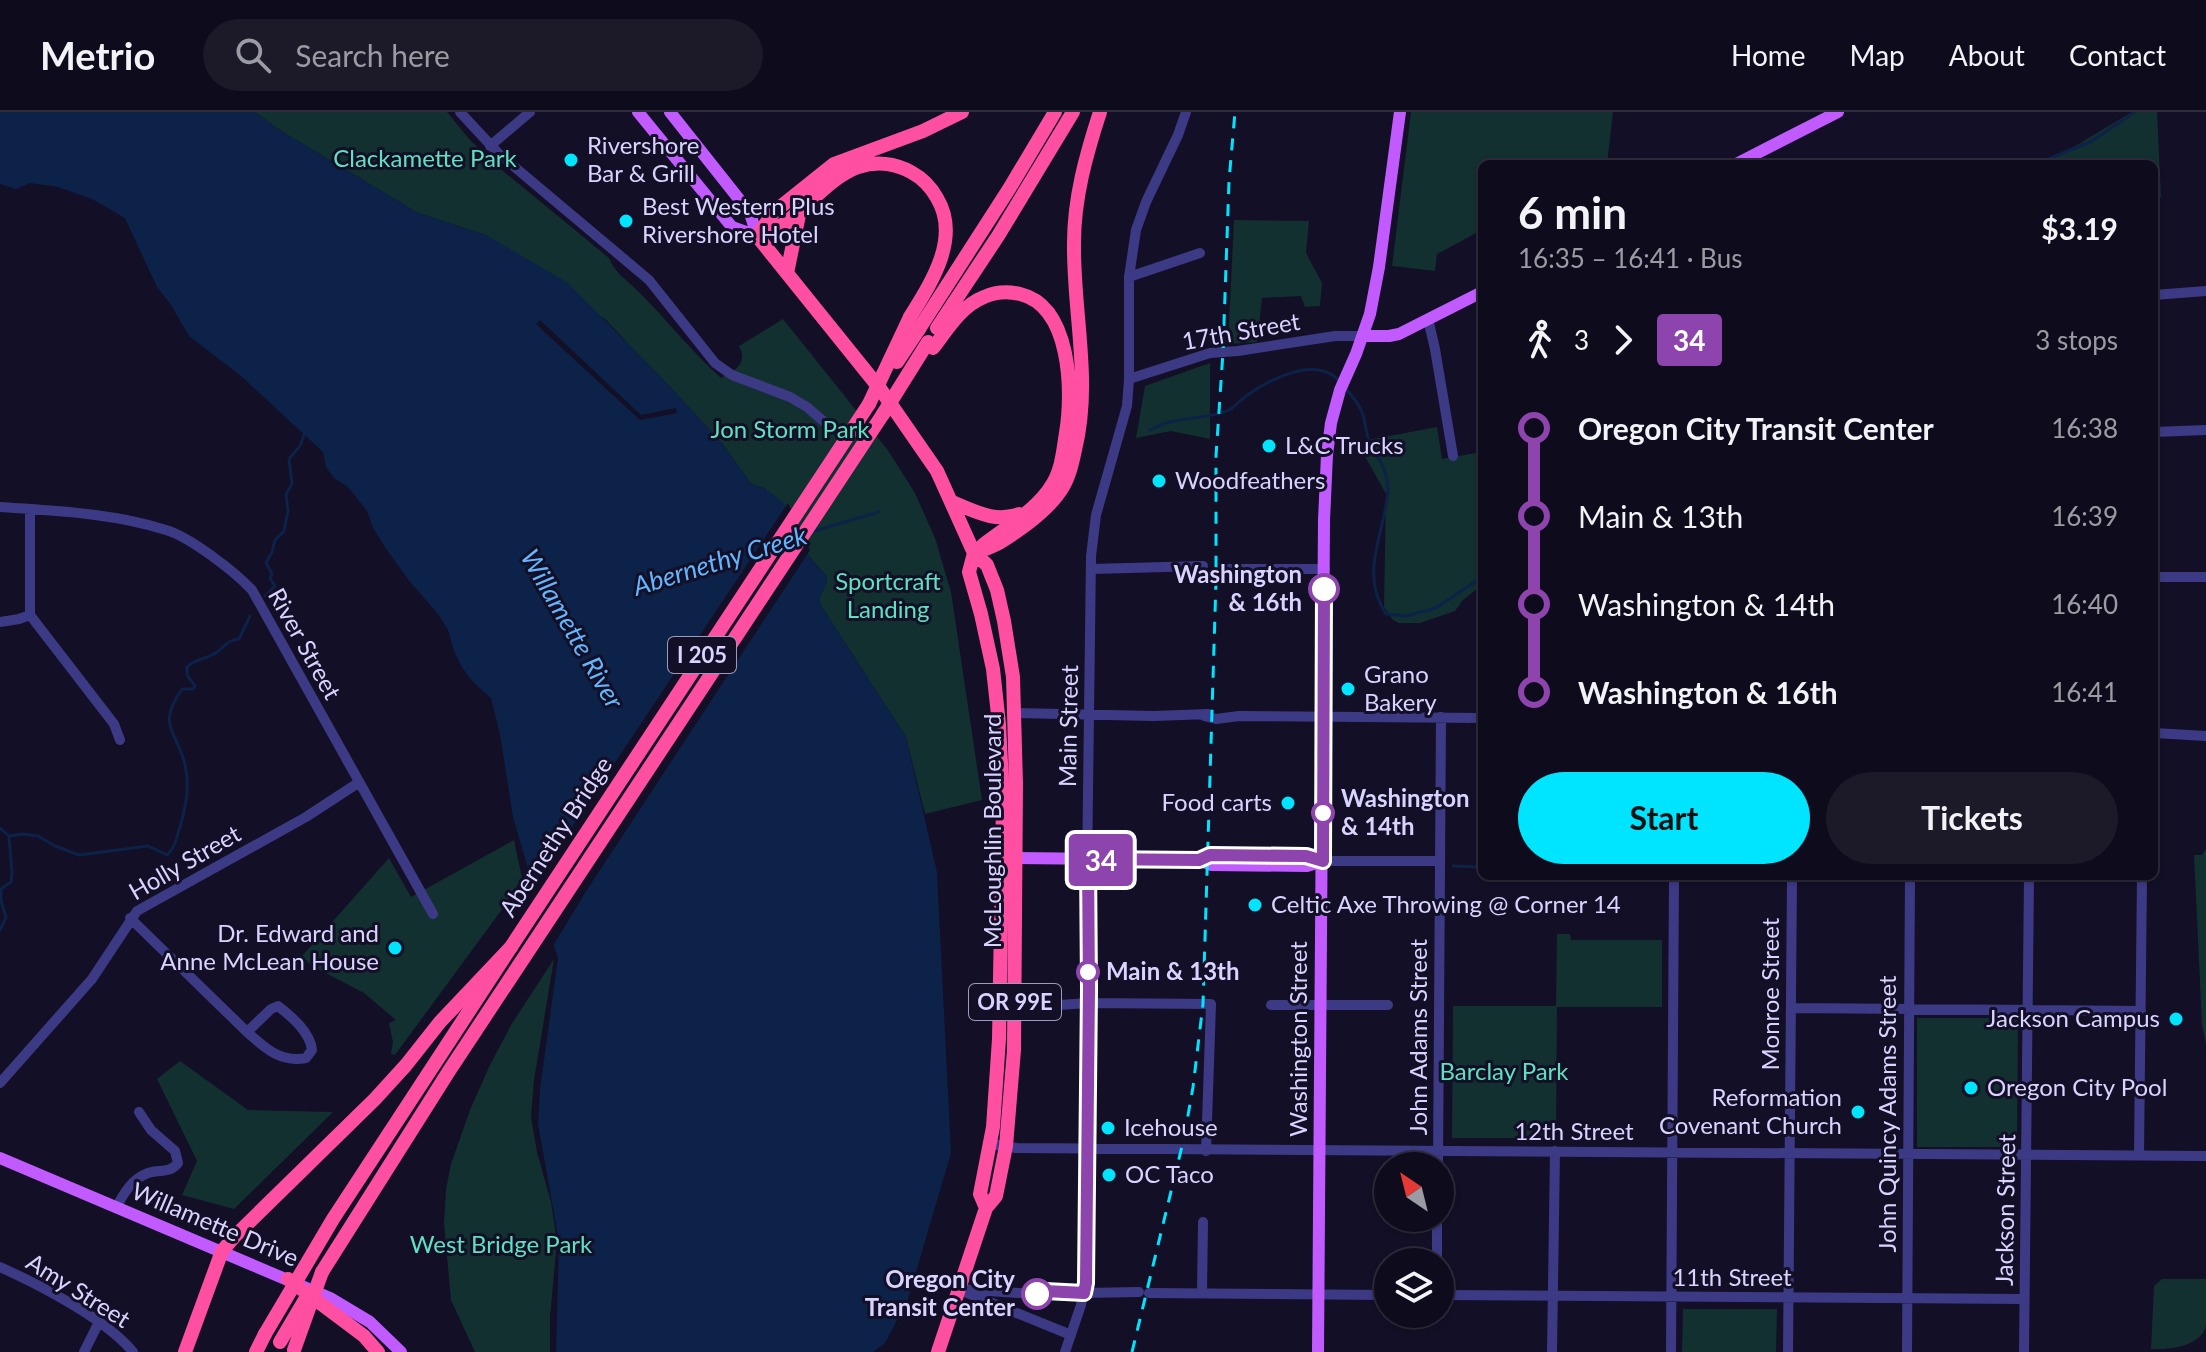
<!DOCTYPE html>
<html lang="en">
<head>
<meta charset="utf-8">
<style>
  :root { --surface:#0e0b1c; --page:#1c1929; --text:#f1f3f6; --muted:#9b9ba3; --line:#2e2b3b; --accent:#00e5ff }
  body { margin:0; font-family:Lato,sans-serif; background:var(--page); color:var(--text); height:100vh; display:flex; flex-direction:column; font-size:30px; white-space:nowrap }
  * { box-sizing:border-box; margin:0 }
  p { font-size:26px; color:var(--muted) }
  .icon { flex:none; width:44px; height:44px; fill:none; stroke:currentColor; stroke-width:2; stroke-linecap:round; stroke-linejoin:round }
  .map { position:relative; flex:1; overflow:hidden }
  .details { position:absolute; left:1478px; top:48px; width:680px; height:720px; display:flex; flex-direction:column; background:var(--surface); border-radius:12px; box-shadow:0 2px 6px #0004,0 0 0 2px var(--line) }
  .details>* { flex:none }
  .badge { padding:0 16px; border-radius:6px; font-size:28px; line-height:52px }
  .needle { width:52px; rotate:325deg }
  .fabs { position:absolute; left:1374px; top:1040px; display:grid; gap:16px }
  .fabs a { display:grid; place-items:center; width:80px; height:80px; border-radius:50%; background:var(--surface); box-shadow:0 2px 6px #0004,0 0 0 2px var(--line); font-size:40px }
  .map>.badge { position:absolute; translate:-50% -50%; box-shadow:0 0 0 4px #fff }
  .legs { display:flex; align-items:center; gap:12px; height:88px; padding:0 40px; font-size:26px }
  .legs p { margin-inline-start:auto }
  .overview { display:flex; align-items:center; justify-content:space-between; height:136px; padding:0 40px }
  h1 { font-size:44px; font-weight:700; line-height:60px }
  .cta { display:flex; gap:16px; margin-top:auto; padding:16px 40px }
  .cta a { flex:1; height:92px; border-radius:48px; background:var(--accent); color:#111; font-size:32px; font-weight:700; line-height:92px; text-align:center }
  .cta a+a { background:var(--page); color:var(--text) }
  ul { padding:0 40px; list-style:none }
  li { display:flex; align-items:center; gap:28px; height:88px; font-size:30px }
  li i { display:grid; place-items:center; width:12px; height:100%; margin:0 10px; background:currentColor }
  li i::after { content:''; width:20px; height:20px; margin:-10px; border:6px solid; border-radius:50%; background:var(--surface) }
  li p { margin-inline-start:auto }
  li:first-child i { background:linear-gradient(#0000 50%,currentColor 0) }
  li:last-child i { background:linear-gradient(currentColor 50%,#0000 0) }
  header { display:flex; align-items:center; gap:48px; box-sizing:border-box; height:112px; padding:0 40px; background:var(--surface); border-bottom:2px solid var(--line) }
  header strong { font-size:38px }
  nav { display:flex; gap:44px; margin-inline-start:auto; font-size:28px }
  .search { width:560px; height:72px; background:var(--page); display:flex; align-items:center; gap:20px; box-sizing:border-box; padding:0 28px; border-radius:44px; color:var(--muted); font-size:30px }
  .map>svg:first-child { display:block }
  .green { fill:#12302f }
  .water { fill:#0c2248 }
  .pier { fill:#130f26 }
  .lines { fill:none; stroke-linecap:round; stroke-linejoin:round }
  .stream { stroke:#0c2248; stroke-width:3 }
  .minor { stroke:#3d3a85; stroke-width:10 }
  .major { stroke:#c25bff; stroke-width:12 }
  .highway { stroke:#ff4fa3; stroke-width:14 }
  .rail { stroke:#00e5ff; stroke-width:3; stroke-dasharray:12 10; stroke-linecap:butt }
  .highway-bridge { stroke:#ff4fa3; stroke-width:14 }
  .line-1-casing { stroke:#fff; stroke-width:18 }
  .line-1 { stroke:#8e44ad; stroke-width:12 }
  .poi-dot { fill:#00e5ff; stroke:#130f26; stroke-width:3 }
  .stop-1-dot { fill:#fff; stroke:#8e44ad; stroke-width:4 }
  .labels { text-anchor:middle; stroke-width:6; stroke-linejoin:round; paint-order:stroke }
  .shield { fill:#130f26; stroke:#9e99be; stroke-width:2 }
  .shield-label { font-size:22px; font-weight:bold; fill:#d9d4ff }
  .poi-label { font-size:24px; fill:#d9d4ff; stroke:#130f26; text-anchor:start }
  .park-label { font-size:24px; fill:#5fe0c0; stroke:#130f26 }
  .street-label { font-size:24px; fill:#d9d4ff; stroke:#130f26 }
  .stop-label { font-size:24px; font-weight:bold; fill:#d9d4ff; stroke:#130f26; text-anchor:end }
  .water-label { font-size:26px; font-style:italic; fill:#62b6ff; stroke:#130f26 }
</style>
</head>
<body>
<header>
<strong>Metrio</strong>
<div class="search"><svg class="icon" aria-label="search" viewBox="0 0 24 24"><circle cx="10" cy="10" r="6"/><path d="M15 15l6 6"/></svg>Search here</div>
<nav><a>Home</a><a>Map</a><a>About</a><a>Contact</a></nav>
</header>
<div class="map">
<svg width="2206" height="1240" viewBox="0 0 2206 1240">
  <rect width="100%" height="100%" fill="#130f26"/>
  <!-- green -->
  <path class="green" d="M255,0H447L470,28L497,54L609,146C614,160 627,168 638,179C666,207 691,239 721,266C735,258 748,252 739,234L783,207L887,337L915,381L935,426L951,480L982,688L925,702L906,625L820,492C817,482 827,476 827,465L808,443L783,391L764,376L756,374L749,369L722,331L606,208L486,123L418,101L278,17Z
    M1411,0H1613L1607,52H1482V118L1437,142L1435,159L1392,154Z
    M2132,0H2157L2161,85L2154,88V52H2045Z
    M1234,108L1309,109L1306,141L1322,171L1320,194L1305,195L1301,184L1262,186L1257,230L1228,232Z
    M1210,251V327L1171,319L1136,326L1145,274Z
    M1437,315L1442,347L1482,340V473L1463,488L1455,499L1420,511H1399L1393,508L1384,495L1386,382L1357,330Z
    M514,728L522,766L503,796L395,943L391,942L393,930L389,911L396,908L364,881L312,854L302,844L389,746L411,785Z
    M2206,737V932L2202,913L2194,743H2202Z
    M1557,822H1570L1571,828H1662V895H1557L1556,1026H1452L1453,894H1556Z
    M554,847L534,968L531,1005L537,1040L551,1090L557,1130L550,1205V1240H475L451,1188L444,1111L446,1077L451,1052L470,998L490,953L511,913Z
    M1917,906H2018L2017,1035H1917Z
    M180,949L248,998L333,1000L234,1097L182,1083L197,1049L157,967Z
    M2162,1167H2206C2206,1181 2206,1198 2206,1213C2202,1235 2168,1238 2151,1237L2154,1174Z
    M1683,1197H1777L1776,1240H1682Z"/>
  <!-- water -->
  <path class="water" d="M0,0H255L278,17L418,101L486,123L568,171L669,273L722,331L749,369L756,374L764,376L783,390L808,443L827,465C829,476 817,481 820,492L906,625L937,760L951,1041L908,1187L885,1231L873,1240H556L559,1130L538,1012L540,977L558,846L530,763L513,705L500,622L491,586L474,571L463,557L454,539L448,518L438,502L410,470L387,438L373,416L367,399L348,375L334,366L326,355L323,340L241,264L189,224L171,193L157,175L125,106L92,87L58,75L30,71L16,77L0,72Z"/>
  <!-- pier -->
  <path class="pier" d="M540,208L641,303L676,296L677,301L640,308L536,212Z
    M788,391L810,438L585,781L551,837L530,778Z"/>
  <g class="lines">
    <!-- stream -->
    <path class="stream" d="M2036,52L2092,29L2135,0
      M1345,276C1350,282 1357,289 1360,296C1365,304 1365,316 1368,325C1375,343 1388,357 1388,377C1386,420 1358,460 1386,502L1406,504L1436,496L1482,465
      M1150,318C1158,314 1166,310 1174,309C1192,305 1212,306 1229,298C1236,294 1242,286 1249,282C1272,266 1318,243 1340,270
      M814,419L879,400
      M265,484L275,474L270,466L272,462L266,451L272,440L275,428L284,419L288,399L286,382L292,372L289,347L300,334L304,323
      M0,716L9,724
      M1453,754L1482,755
      M0,818L6,805L1,789V777L11,770L12,761L9,724L22,722L38,724L55,734L79,743L148,734L167,743C176,734 176,726 180,715C186,694 190,674 185,653C177,618 156,614 182,577H193L195,574L187,563V555C196,546 208,547 217,540C225,534 228,528 239,527L250,504"/>
    <!-- minor -->
    <path class="minor" d="M460,0L498,41L649,168L715,251L732,263L790,285L807,295L829,314
      M490,34L530,0
      M1129,165L1200,141
      M2154,183L2206,179
      M1428,207L1435,237L1453,344
      M2154,246V251
      M1129,267L1210,241L1238,239L1335,224H1363
      M2154,320L2206,318
      M0,395C56,399 112,401 166,418C190,425 234,459 252,478L433,802
      M30,397V503
      M1091,457L1203,454
      M1229,457H1325
      M2154,465H2206
      M30,503L114,612L120,628
      M0,510L19,507L30,503
      M1014,601L1154,604L1208,602
      M1204,604L1216,607L1239,604L1482,606
      M2154,621L2206,624
      M1323,749H1440
      M130,806L247,920C265,936 280,951 306,946L312,938C310,920 292,905 278,894L271,897L247,920
      M1271,893H1388
      M1015,896L1088,891L1211,892L1206,1039
      M1792,896L2141,899
      M0,971L92,867L137,799L306,705L358,671
      M991,1032L1016,1036L2206,1044
      M2139,1043L2142,764
      M1438,1054L1441,605
      M117,1094C124,1081 132,1067 148,1061C160,1057 169,1062 178,1051L175,1039L151,1018L139,1000
      M1437,1150V1106
      M0,1155C40,1173 106,1207 133,1240
      M960,1177L1033,1182H1040L1045,1179L1084,1181L1139,1180
      M965,1180L1071,1223
      M1149,1181L1388,1183
      M1202,1181L1203,1110
      M1440,1183L2024,1187
      M84,1240L99,1210
      M1065,1240L1081,1193L1087,1159V759L1091,444L1096,403L1127,294L1129,267V165L1136,118L1146,90L1178,23L1186,0
      M1552,1240L1555,1039
      M1671,1240L1674,764
      M1788,1240L1792,765
      M1907,1240L1910,764
      M2024,1240L2029,764"/>
    <!-- major -->
    <path class="major" d="M638,0L732,115L757,124
      M670,0L750,101L757,124
      M1736,52L1838,0
      M1363,224H1389L1399,222L1482,180
      M1008,746L1199,748L1211,753L1307,754L1323,749
      M1199,748L1210,743L1306,744L1322,748
      M0,1046L330,1186L370,1210L401,1240
      M1318,1240L1324,408L1327,343L1331,311L1340,278L1356,242L1370,202L1379,155L1400,0"/>
    <!-- highway -->
    <path class="highway" d="M757,124L881,278L937,359L974,441L987,453L997,478L1004,509L1013,565L1016,672L1014,938L1006,1034L996,1084L986,1096L938,1240
      M757,124C766,120 776,117 785,111C809,94 829,66 858,55C876,49 895,51 911,60C922,66 931,75 937,86C961,126 931,171 910,205
      M757,124L774,100L834,52L923,19L962,0
      M787,161L800,98
      M937,216L998,124L1073,0
      M919,217L1009,77L1055,0
      M933,236C947,218 961,194 984,185C995,180 1008,179 1020,182C1071,194 1073,279 1066,321C1063,339 1062,357 1052,373C1037,398 1006,415 983,433
      M952,390C975,399 994,411 1019,402
      M974,441L969,460L981,502L993,557L999,612L1003,689L999,927L993,1015L980,1082L986,1096
      M974,441C999,433 1006,427 1027,412C1040,402 1052,392 1061,378C1069,366 1072,352 1075,338C1092,269 1073,201 1074,131C1074,86 1086,43 1100,0
      M322,1160L449,959L883,302
      M288,1167L364,1224L378,1240
      M185,1240L222,1139L235,1124L375,987L406,953L440,910L511,835L869,292
      M256,1240L265,1222"/>
    <!-- rail -->
    <path class="rail" d="M1132,1240L1184,1026L1193,975L1203,892L1216,469V344L1223,240L1229,69L1235,0"/>
    <!-- highway-bridge -->
    <path class="highway-bridge" d="M897,250L919,217
      M869,292L910,205
      M883,302L928,230
      M265,1222L333,1107L511,835
      M280,1230L306,1186
      M294,1238L322,1160"/>
  </g>
  <g class="lines">
    <!-- line-1 casing -->
    <g class="line-1-casing">
      <path id="line-1" d="M1037,1182L1045,1179L1084,1181L1086,1171L1089,877L1088,747L1199,748L1210,743L1306,744L1323,749L1324,477"/>
    </g>
    <!-- line-1 -->
    <use href="#line-1" class="line-1"/>
  </g>
  <!-- markers -->
  <g class="poi-dot">
    <circle cx="571" cy="48" r="8"/>
    <circle cx="626" cy="109" r="8"/>
    <circle cx="1269" cy="334" r="8"/>
    <circle cx="1159" cy="369" r="8"/>
    <circle cx="1348" cy="577" r="8"/>
    <circle cx="1288" cy="691" r="8"/>
    <circle cx="1255" cy="793" r="8"/>
    <circle cx="395" cy="836" r="8"/>
    <circle cx="2176" cy="907" r="8"/>
    <circle cx="1971" cy="976" r="8"/>
    <circle cx="1858" cy="1000" r="8"/>
    <circle cx="1108" cy="1016" r="8"/>
    <circle cx="1109" cy="1063" r="8"/>
  </g>
  <g class="stop-1-dot">
    <circle cx="1324" cy="477" r="14"/>
    <circle cx="1323" cy="701" r="10"/>
    <circle cx="1088" cy="860" r="10"/>
    <circle cx="1037" cy="1182" r="14"/>
  </g>
  <g class="labels">
    <!-- shield labels -->
    <g class="shield">
      <rect x="668" y="525" width="68" height="36" rx="6"/>
      <rect x="969" y="872" width="92" height="36" rx="6"/>
    </g>
    <g class="shield-label">
      <text x="702" y="551">I 205</text>
      <text x="1015" y="898">OR 99E</text>
    </g>
    <!-- poi labels -->
    <g class="poi-label">
      <text x="587" y="42">Rivershore<tspan x="587" dy="28">Bar &amp; Grill</tspan></text>
      <text x="642" y="103">Best Western Plus<tspan x="642" dy="28">Rivershore Hotel</tspan></text>
      <text x="1285" y="342">L&amp;C Trucks</text>
      <text x="1175" y="377">Woodfeathers</text>
      <text x="1364" y="571">Grano<tspan x="1364" dy="28">Bakery</tspan></text>
      <text x="1272" y="699" text-anchor="end">Food carts</text>
      <text x="1271" y="801">Celtic Axe Throwing @ Corner 14</text>
      <text x="379" y="830" text-anchor="end">Dr. Edward and<tspan x="379" dy="28">Anne McLean House</tspan></text>
      <text x="2160" y="915" text-anchor="end">Jackson Campus</text>
      <text x="1987" y="984">Oregon City Pool</text>
      <text x="1842" y="994" text-anchor="end">Reformation<tspan x="1842" dy="28">Covenant Church</tspan></text>
      <text x="1124" y="1024">Icehouse</text>
      <text x="1125" y="1071">OC Taco</text>
    </g>
    <!-- park labels -->
    <g class="park-label">
      <text x="425" y="55">Clackamette Park</text>
      <text x="790" y="326">Jon Storm Park</text>
      <text x="888" y="478">Sportcraft<tspan x="888" dy="28">Landing</tspan></text>
      <text x="1504" y="968">Barclay Park</text>
      <text x="501" y="1141">West Bridge Park</text>
    </g>
    <!-- street labels -->
    <g class="street-label">
      <text transform="translate(1241 220) rotate(-10)" y="8">17th Street</text>
      <text transform="translate(304 532) rotate(61)" y="8">River Street</text>
      <text transform="translate(1069 614) rotate(-89)" y="8">Main Street</text>
      <text transform="translate(993 719) rotate(-90)" y="8">McLoughlin Boulevard</text>
      <text transform="translate(556 725) rotate(-57)" y="8">Abernethy Bridge</text>
      <text transform="translate(185 751) rotate(-30)" y="8">Holly Street</text>
      <text transform="translate(1771 882) rotate(-90)" y="8">Monroe Street</text>
      <text transform="translate(1419 925) rotate(-90)" y="8">John Adams Street</text>
      <text transform="translate(1299 927) rotate(-90)" y="8">Washington Street</text>
      <text transform="translate(1888 1002) rotate(-90)" y="8">John Quincy Adams Street</text>
      <text x="1574" y="1028">12th Street</text>
      <text transform="translate(2006 1098) rotate(-89)" y="8">Jackson Street</text>
      <text transform="translate(215 1113) rotate(23)" y="8">Willamette Drive</text>
      <text x="1732" y="1174">11th Street</text>
      <text transform="translate(78 1179) rotate(32)" y="8">Amy Street</text>
    </g>
    <!-- stop labels -->
    <g class="stop-label">
      <text x="1302" y="471">Washington<tspan x="1302" dy="28">&amp; 16th</tspan></text>
      <text x="1341" y="695" text-anchor="start">Washington<tspan x="1341" dy="28">&amp; 14th</tspan></text>
      <text x="1106" y="868" text-anchor="start">Main &amp; 13th</text>
      <text x="1015" y="1176">Oregon City<tspan x="1015" dy="28">Transit Center</tspan></text>
    </g>
    <!-- water labels -->
    <g class="water-label">
      <text transform="translate(720 449) rotate(-17)" y="9">Abernethy Creek</text>
      <text transform="translate(572 517) rotate(60)" y="9">Willamette River</text>
    </g>
  </g>
</svg>
<div class="fabs">
<a><svg class="needle" viewBox="-14 -14 28 28"><path d="M0-13l5 13h-10z" fill="#e53935"/><path d="M0 13l5-13h-10z" fill="#9b9ba3"/></svg></a>
<a><svg class="icon" aria-label="layers" viewBox="0 0 24 24"><path d="M12 4l9 5-9 5-9-5zM3 14l9 5 9-5"/></svg></a>
</div>
<b class="badge" style="left:1101px;top:748px;background:#8e44ad;color:#fff">34</b>
<section class="details">
<div class="overview"><div><h1>6 min</h1><p>16:35 – 16:41 · Bus</p></div><b>$3.19</b></div>
<div class="legs"><svg class="icon" aria-label="walk" viewBox="0 0 24 24"><circle cx="13" cy="4" r="2"/><path d="M13 8l-2 6 4 7M11 14l-3 7M7 12l3-4h3l4 4"/></svg>3<svg class="icon" aria-label="forward" viewBox="0 0 24 24"><path d="M9 5l7 7-7 7"/></svg><b class="badge" style="background:#8e44ad;color:#fff">34</b><p>3 stops</p></div>
<ul>
<li><i style="color:#8e44ad"></i><b>Oregon City Transit Center</b><p>16:38</p></li>
<li><i style="color:#8e44ad"></i><span>Main &amp; 13th</span><p>16:39</p></li>
<li><i style="color:#8e44ad"></i><span>Washington &amp; 14th</span><p>16:40</p></li>
<li><i style="color:#8e44ad"></i><b>Washington &amp; 16th</b><p>16:41</p></li>
</ul>
<div class="cta"><a>Start</a><a>Tickets</a></div>
</section>
</div>
</body>
</html>
